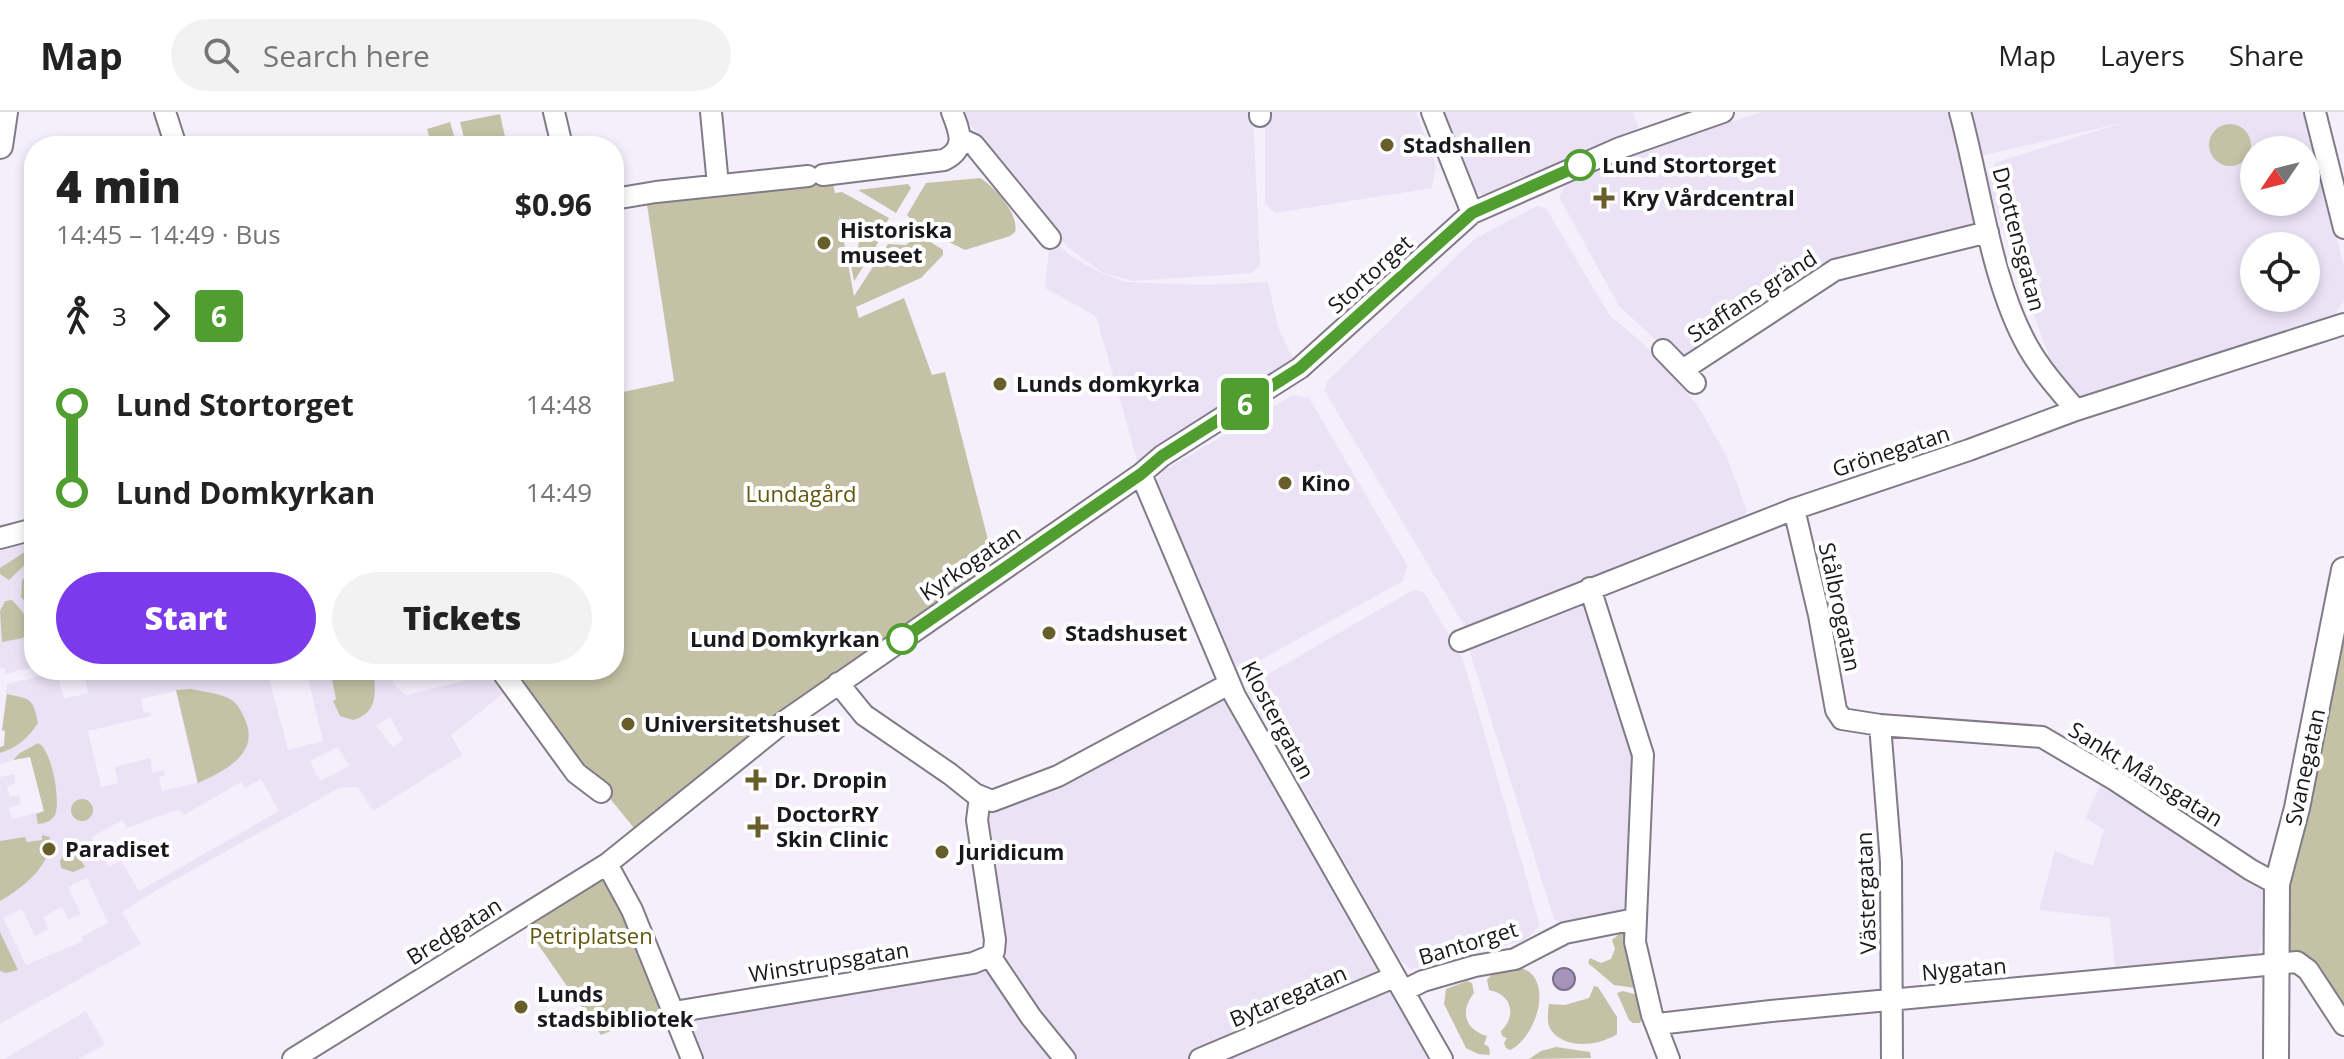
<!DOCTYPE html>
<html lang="en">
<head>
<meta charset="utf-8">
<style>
  :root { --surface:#fff; --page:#f2f2f2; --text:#222; --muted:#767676; --line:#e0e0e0; --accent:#7c3aed }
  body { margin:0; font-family:"Open Sans",sans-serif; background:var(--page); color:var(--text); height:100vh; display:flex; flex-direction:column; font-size:30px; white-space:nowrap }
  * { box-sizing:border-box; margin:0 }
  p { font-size:26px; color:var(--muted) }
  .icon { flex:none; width:44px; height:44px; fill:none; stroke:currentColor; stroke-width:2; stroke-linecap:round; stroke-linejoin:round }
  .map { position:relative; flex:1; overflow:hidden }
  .panel { position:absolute; left:24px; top:24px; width:600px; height:544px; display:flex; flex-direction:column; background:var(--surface); border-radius:32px; box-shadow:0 4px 12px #0003 }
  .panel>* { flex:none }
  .badge { padding:0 16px; border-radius:6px; font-size:28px; line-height:52px }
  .needle { width:52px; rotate:235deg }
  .controls { position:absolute; left:2240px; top:24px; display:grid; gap:16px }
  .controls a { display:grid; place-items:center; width:80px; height:80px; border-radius:50%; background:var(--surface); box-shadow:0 4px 12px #0003; font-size:40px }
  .map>.badge { position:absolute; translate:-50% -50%; box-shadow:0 0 0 4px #fff }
  .legs { display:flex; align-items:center; gap:12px; height:88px; padding:0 32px; font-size:26px }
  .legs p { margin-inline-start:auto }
  .headline { display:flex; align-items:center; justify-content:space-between; height:136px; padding:0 32px }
  h1 { font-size:44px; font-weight:800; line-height:60px }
  .cta { display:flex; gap:16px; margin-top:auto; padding:16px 32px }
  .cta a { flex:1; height:92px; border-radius:48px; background:var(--accent); color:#fff; font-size:32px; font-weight:800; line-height:92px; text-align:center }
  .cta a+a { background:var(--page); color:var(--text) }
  ul { padding:0 32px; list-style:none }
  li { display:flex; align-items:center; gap:28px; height:88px; font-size:30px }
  li i { display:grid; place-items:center; width:12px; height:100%; margin:0 10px; background:currentColor }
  li i::after { content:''; width:20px; height:20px; margin:-10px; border:6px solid; border-radius:50%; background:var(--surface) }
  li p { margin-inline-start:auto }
  li:first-child i { background:linear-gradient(#0000 50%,currentColor 0) }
  li:last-child i { background:linear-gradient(currentColor 50%,#0000 0) }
  header { display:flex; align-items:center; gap:48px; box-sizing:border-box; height:112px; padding:0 40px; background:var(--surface); border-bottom:2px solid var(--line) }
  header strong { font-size:38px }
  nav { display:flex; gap:44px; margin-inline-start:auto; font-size:28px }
  .search { width:560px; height:72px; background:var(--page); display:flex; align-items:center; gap:20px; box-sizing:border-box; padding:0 28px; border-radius:44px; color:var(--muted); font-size:30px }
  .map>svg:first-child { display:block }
  .built { fill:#ebe2f6; fill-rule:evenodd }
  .green { fill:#c5c1a6 }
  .water { fill:#a694ba; stroke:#7c6f8b; stroke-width:2 }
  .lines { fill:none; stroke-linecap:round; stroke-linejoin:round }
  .minor-casing { stroke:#807b86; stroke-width:24 }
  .tertiary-casing { stroke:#807b86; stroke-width:28 }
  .minor { stroke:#fff; stroke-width:20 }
  .tertiary { stroke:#fff; stroke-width:24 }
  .line-1-casing { stroke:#fff; stroke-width:18 }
  .line-1 { stroke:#509e2f; stroke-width:12 }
  .poi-dot { fill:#675e2b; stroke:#fff; stroke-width:3 }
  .stop-1-dot { fill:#fff; stroke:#509e2f; stroke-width:4 }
  .labels { text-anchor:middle; stroke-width:8; stroke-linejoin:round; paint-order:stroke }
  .poi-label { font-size:22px; font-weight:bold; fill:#1a181d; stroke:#fff; text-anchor:start }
  .stop-label { font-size:22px; font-weight:bold; fill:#1a181d; stroke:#fff; text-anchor:start }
  .street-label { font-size:22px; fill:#1a181d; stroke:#fff }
  .park-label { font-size:22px; fill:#61560d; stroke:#fff }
</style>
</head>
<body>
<header>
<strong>Map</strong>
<div class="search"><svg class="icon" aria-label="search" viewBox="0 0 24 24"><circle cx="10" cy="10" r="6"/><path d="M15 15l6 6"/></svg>Search here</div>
<nav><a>Map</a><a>Layers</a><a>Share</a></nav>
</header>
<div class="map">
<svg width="2344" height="947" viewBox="0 0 2344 947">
  <rect width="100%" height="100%" fill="#f5effc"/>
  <!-- built -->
  <path class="built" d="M960,0H1253L1260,153L1252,161L1133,169L1102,160L1067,135Z
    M1265,0H1416L1436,54L1432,76L1275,101L1265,92Z
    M1442,0H1632L1638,13L1635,24L1486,84L1471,77Z
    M1763,0H1953L1977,103L1969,118L1831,151L1684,249L1671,242L1619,194L1559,85L1567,71L1674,27Z
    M1960,0H2306L2344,154V188L2332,208L2089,290L2059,272L1983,64L1997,50L2125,10L1973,46ZM2254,38H2306V90H2254ZM2254,134H2306V186H2254Z
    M1537,94L1546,96L1610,204L1644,232L1698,294L1726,343L1747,399L1739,410L1467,518L1324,278L1328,268L1476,126Z
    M1050,126L1071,144L1095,158L1125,170L1204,173L1268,170L1278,215L1289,239L1300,256L1141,362L1096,204L1045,176Z
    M1293,283L1309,286L1407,453L1403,469L1239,560L1226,551L1153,375L1163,359Z
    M34,417V555L5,562V556H0V426Z
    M1413,478L1424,480L1463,548L1540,813L1526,828L1411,857L1400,848L1248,580L1251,572Z
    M1575,488L1587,492L1634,643L1627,791L1621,801L1567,815L1554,807L1469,537L1475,527Z
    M88,558H202L207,561L209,558H267L288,638L323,629L306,558H393V572L406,583L476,566L480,558H501L513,574L451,623L462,643L373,699L358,675H341L155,779L122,800L141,832L0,912V665L14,662L16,671L7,674L10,685L19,683L21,692L9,696L12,707L44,699L30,644L0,652V635L4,634L5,620L2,618L7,572L57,560L64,587L88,581L83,559ZM176,579L197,671L162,679L159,665L165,663L164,658L152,661L151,646L114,655L118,671L101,675L88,619L151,604L150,600L144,601L141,587ZM390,605L403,628L393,635L376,614ZM338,635L349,654L320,669L310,649ZM261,667L279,699L139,779L121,748L109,755L92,725L122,708L127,716L179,697L184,703L241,670L245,676ZM87,766L108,811L81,825L83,829L26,853L3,806L22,797L35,824L49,817L43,805L62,795L68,808L81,802L68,775Z
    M1218,584L1233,590L1381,850L1379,867L1190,947H697L682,910L686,901L983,848L990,829L980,704L1069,664Z
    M2103,667L2271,779L2274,791L2255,851L2116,864L2110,806L2039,798L2055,739L2093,754L2104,717L2085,706Z
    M1394,865L1442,947H1200Z
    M86,899L105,933L78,947H4Z"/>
  <!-- green -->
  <path class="green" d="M500,2L507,34H466L460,10Z
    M450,10L457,34H432L427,17Z
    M2209 33a21 21 0 1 1 42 0a21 21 0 1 1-42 0Z
    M980,66C994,74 1020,103 1015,120L1010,124L965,138L917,114L907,103L926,71Z
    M832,67L835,81L842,80L889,106L883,117L857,122L849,113L842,111L839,103L854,184L888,132L906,133L918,122L943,138V143L921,166L856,195L859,206L904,186L932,263L945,260L995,455L638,721L507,560L614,558V282L674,269L647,93Z
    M908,72L911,76L896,101L858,78Z
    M882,124L855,168L854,169L849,143L858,135L859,129Z
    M34,434V444L9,468L0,462V456Z
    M34,458V500L21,485L22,468Z
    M12,488C23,499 34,512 23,526L2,530L0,499L5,489Z
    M2344,502V900L2284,847L2286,784L2309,701Z
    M330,558H374C375,581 379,600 353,608L340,604L333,589L336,587Z
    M191,577C203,580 223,581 233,589C239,594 243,602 246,610C259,643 222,660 198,671L176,578Z
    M7,582C31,587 33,586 38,611C29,625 17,636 0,641V635L4,634L5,619L2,618Z
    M38,631C52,637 61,690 55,703C51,710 45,711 38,712L36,702L44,699L30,645L13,648L20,641Z
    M71 698a11 11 0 1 1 22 0a11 11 0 1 1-22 0Z
    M42,723L50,725C54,751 22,777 0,789V729L25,725L27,730L42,728Z
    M72,729L76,730L74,737L85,755L73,760L61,756L60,749Z
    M607,752L674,900L659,899L601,923L530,821L524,805Z
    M0,820L18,858L6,861L0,859Z
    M1621,820L1625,823L1637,874L1635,876L1614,873L1588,851L1590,846L1601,851L1611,847L1615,837L1612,828Z
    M1521,856C1556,867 1535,927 1510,938L1506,936L1504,931L1507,926L1502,924L1501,919C1517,904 1512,882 1489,878L1487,868L1491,863Z
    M1467,869L1472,871L1474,881C1460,899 1464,917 1487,924L1484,932L1489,935L1490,943L1478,942L1466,936L1444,892L1446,877Z
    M1594,874L1598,875L1617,905V922C1599,934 1565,938 1551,918C1546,910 1548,900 1549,892L1565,893L1589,886Z
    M1623,879L1638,883L1643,904L1640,911H1633L1629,908L1617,881Z
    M1556,935L1590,940L1591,946L1529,947L1541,939Z"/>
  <!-- water -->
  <path class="water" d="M1553 867a11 11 0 1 1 22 0a11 11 0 1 1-22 0Z"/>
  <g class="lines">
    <!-- minor casing -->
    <g class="minor-casing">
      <path id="minor" d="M165,0L176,34
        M554,0L562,34
        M711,0L718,73
        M1260,0V4
        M1432,0L1472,101
        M1960,0C1980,73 1991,170 2028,235C2041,258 2059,278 2076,298
        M2315,0L2344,116
        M961,27L974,33L1050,126
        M823,63L944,48C967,37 960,20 952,0
        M614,87L656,80L808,64
        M1663,238L1695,271
        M1684,257L1835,158L1988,120
        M1141,362L1235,584L1442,947
        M1794,397L1819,503L1836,598L1842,607L1880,613L2042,625L2115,668L2251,758L2277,772
        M0,426L34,417
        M1590,476L1643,643L1635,830L1652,903L1669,947
        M1460,529L1794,397L1969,338L2076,298L2344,212
        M501,558L576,661L601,680
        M838,571L864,603L950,662L975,682L992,689L1058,664L1229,572
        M1880,613L1891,750L1892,947
        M980,685L977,708L995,828L994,839L990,844
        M607,752L632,798L692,947
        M990,844L1031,905L1065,947
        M1405,878L1423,869L1475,854L1515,847L1565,821L1635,807
        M674,900L973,851L990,844
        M1658,912L1771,899L2297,850L2308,858L2344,913
        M293,947L607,752L785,609L1141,362L1162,344L1300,256L1472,101L1620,36L1723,0
        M1200,947L1394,865"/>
    </g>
    <!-- tertiary casing -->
    <g class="tertiary-casing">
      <path id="tertiary" d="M0,34L5,0
        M2276,947L2277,772L2297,696L2344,458"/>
    </g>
    <!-- minor -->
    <use href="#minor" class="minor"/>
    <!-- tertiary -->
    <use href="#tertiary" class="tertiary"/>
  </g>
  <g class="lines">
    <!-- line-1 casing -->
    <g class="line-1-casing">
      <path id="line-1" d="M902,527L1141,362L1162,344L1300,256L1472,101L1580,53"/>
    </g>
    <!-- line-1 -->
    <use href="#line-1" class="line-1"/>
  </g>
  <!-- markers -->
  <g class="poi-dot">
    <circle cx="1387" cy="33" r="8"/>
    <path d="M1600 74h8v8h8v8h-8v8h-8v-8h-8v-8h8z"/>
    <circle cx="824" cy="131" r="8"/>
    <circle cx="1000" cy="272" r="8"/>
    <circle cx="1285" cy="371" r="8"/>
    <circle cx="1049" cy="521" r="8"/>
    <circle cx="628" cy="612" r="8"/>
    <path d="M752 656h8v8h8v8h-8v8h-8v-8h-8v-8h8z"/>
    <path d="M754 703h8v8h8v8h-8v8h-8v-8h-8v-8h8z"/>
    <circle cx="49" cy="737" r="8"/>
    <circle cx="942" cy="740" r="8"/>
    <circle cx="521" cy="895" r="8"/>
  </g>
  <g class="stop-1-dot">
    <circle cx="1580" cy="53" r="14"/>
    <circle cx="902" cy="527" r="14"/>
  </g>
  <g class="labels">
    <!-- poi labels -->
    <g class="poi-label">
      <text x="1403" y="41">Stadshallen</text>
      <text x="1622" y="94">Kry Vårdcentral</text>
      <text x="840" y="126">Historiska<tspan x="840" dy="25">museet</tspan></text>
      <text x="1016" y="280">Lunds domkyrka</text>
      <text x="1301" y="379">Kino</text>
      <text x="1065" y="529">Stadshuset</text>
      <text x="644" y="620">Universitetshuset</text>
      <text x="774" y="676">Dr. Dropin</text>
      <text x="776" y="710">DoctorRY<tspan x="776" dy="25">Skin Clinic</tspan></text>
      <text x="65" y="745">Paradiset</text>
      <text x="958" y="748">Juridicum</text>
      <text x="537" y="890">Lunds<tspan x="537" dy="25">stadsbibliotek</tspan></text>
    </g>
    <!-- stop labels -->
    <g class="stop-label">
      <text x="1602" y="61">Lund Stortorget</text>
      <text x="880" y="535" text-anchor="end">Lund Domkyrkan</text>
    </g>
    <!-- street labels -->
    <g class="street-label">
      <text transform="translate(2019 127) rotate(75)" y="8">Drottensgatan</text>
      <text transform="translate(1370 162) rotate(-42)" y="8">Stortorget</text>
      <text transform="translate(1752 184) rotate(-33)" y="8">Staffans gränd</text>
      <text transform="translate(1891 339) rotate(-18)" y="8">Grönegatan</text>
      <text transform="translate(970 451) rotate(-34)" y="8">Kyrkogatan</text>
      <text transform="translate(1840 495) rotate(78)" y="8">Stålbrogatan</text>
      <text transform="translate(1278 608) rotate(62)" y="8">Klostergatan</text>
      <text transform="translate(2305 655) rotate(-78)" y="8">Svanegatan</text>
      <text transform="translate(2146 662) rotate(32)" y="8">Sankt Månsgatan</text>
      <text transform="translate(1866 781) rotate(-92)" y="8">Västergatan</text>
      <text transform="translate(454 819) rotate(-32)" y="8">Bredgatan</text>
      <text transform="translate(1468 831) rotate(-17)" y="8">Bantorget</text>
      <text transform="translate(829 850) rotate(-9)" y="8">Winstrupsgatan</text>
      <text transform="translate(1964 857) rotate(-5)" y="8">Nygatan</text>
      <text transform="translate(1288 884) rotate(-23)" y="8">Bytaregatan</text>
    </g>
    <!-- park labels -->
    <g class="park-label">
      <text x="801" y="390">Lundagård</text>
      <text x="591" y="832">Petriplatsen</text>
    </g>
  </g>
</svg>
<div class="controls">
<a><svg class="needle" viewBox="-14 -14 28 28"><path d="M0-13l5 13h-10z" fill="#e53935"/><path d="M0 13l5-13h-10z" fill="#767676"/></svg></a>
<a><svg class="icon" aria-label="locate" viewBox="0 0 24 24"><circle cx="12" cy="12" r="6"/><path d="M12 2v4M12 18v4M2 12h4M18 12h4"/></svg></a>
</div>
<b class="badge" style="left:1245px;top:292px;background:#509e2f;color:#fff">6</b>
<section class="panel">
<div class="headline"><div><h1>4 min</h1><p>14:45 – 14:49 · Bus</p></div><b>$0.96</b></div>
<div class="legs"><svg class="icon" aria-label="walk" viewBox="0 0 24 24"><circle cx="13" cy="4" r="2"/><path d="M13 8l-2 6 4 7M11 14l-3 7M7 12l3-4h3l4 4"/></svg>3<svg class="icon" aria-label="forward" viewBox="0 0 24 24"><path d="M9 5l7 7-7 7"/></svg><b class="badge" style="background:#509e2f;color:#fff">6</b></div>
<ul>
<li><i style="color:#509e2f"></i><b>Lund Stortorget</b><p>14:48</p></li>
<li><i style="color:#509e2f"></i><b>Lund Domkyrkan</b><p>14:49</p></li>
</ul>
<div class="cta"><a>Start</a><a>Tickets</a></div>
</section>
</div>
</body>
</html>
